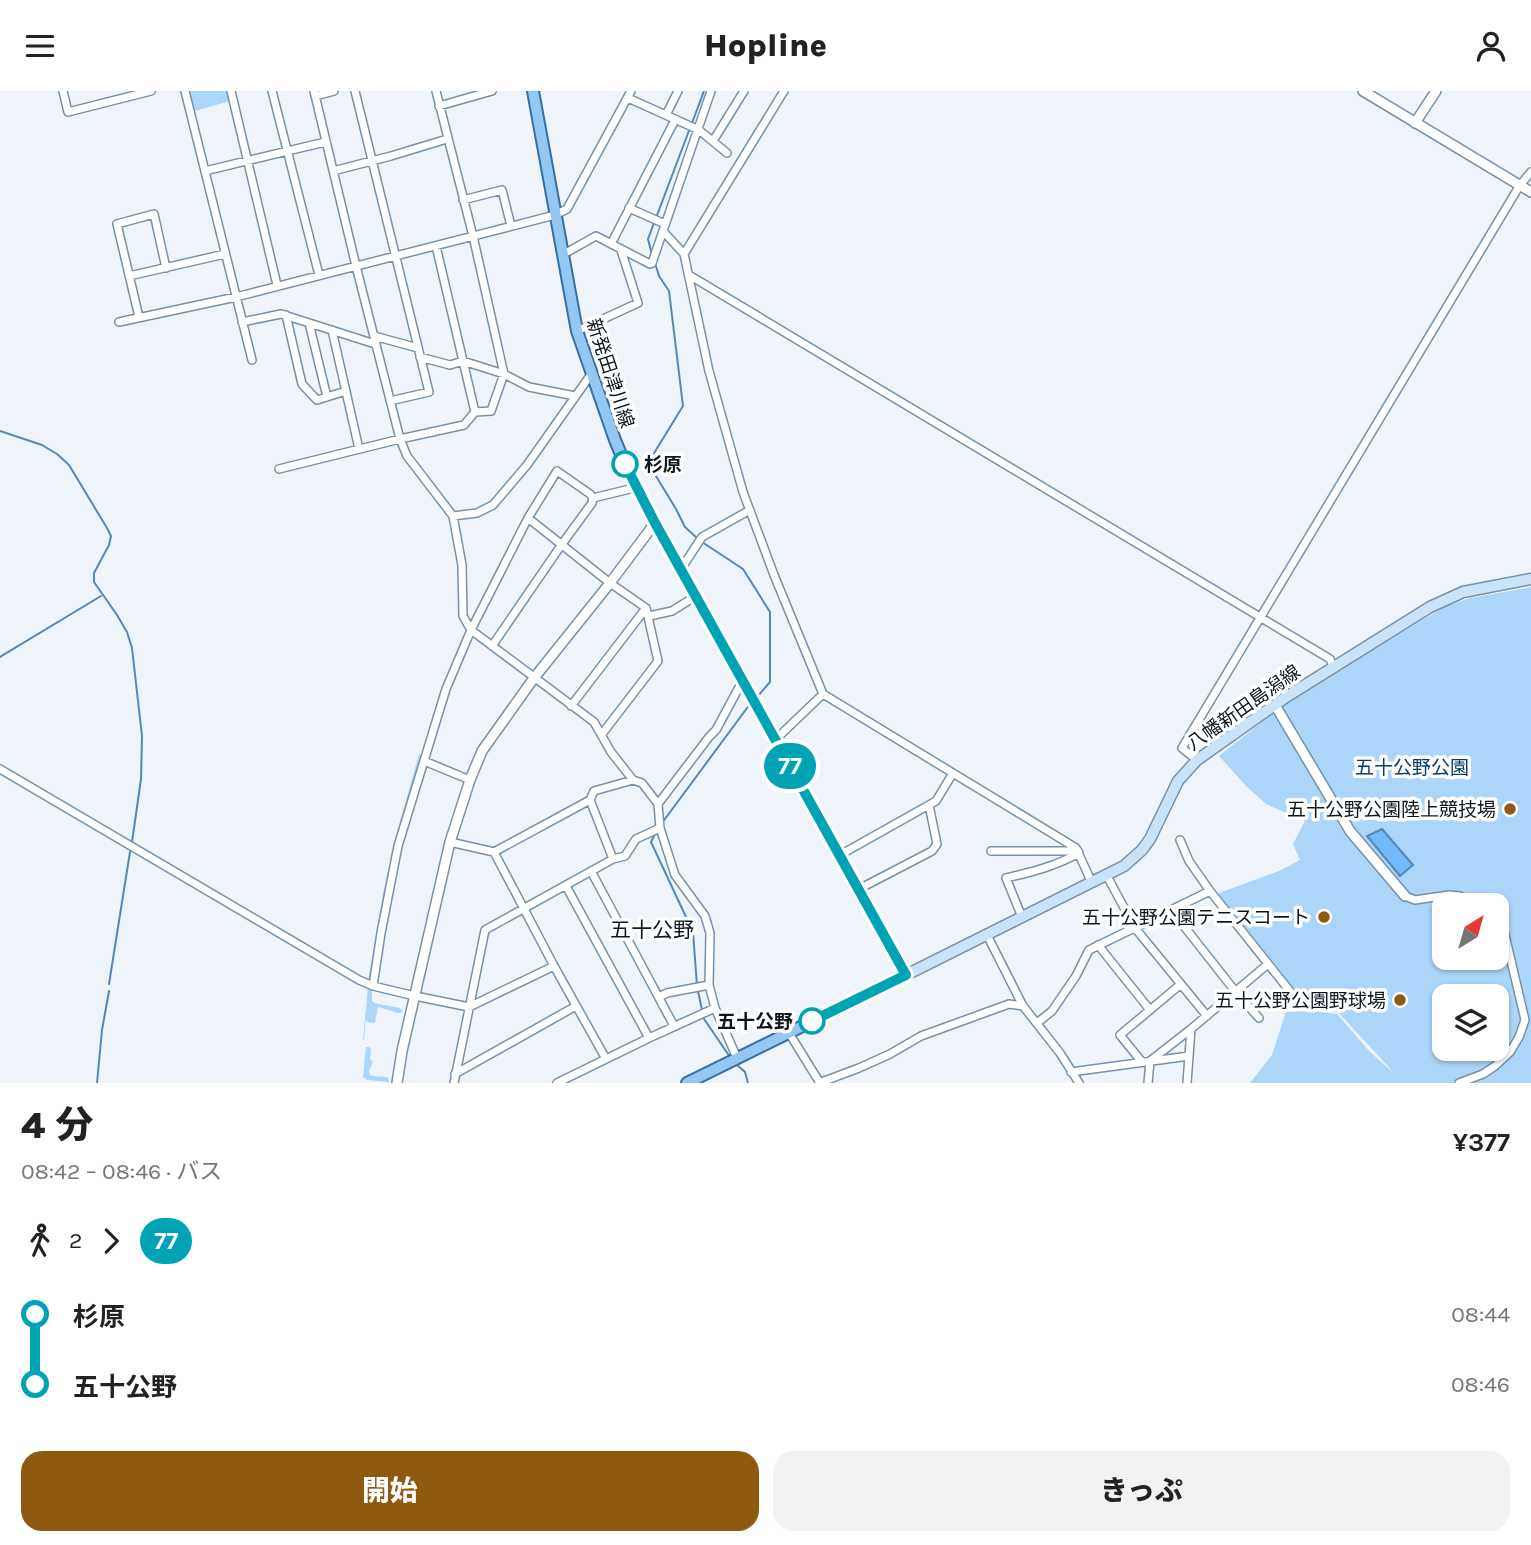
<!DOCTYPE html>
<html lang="ja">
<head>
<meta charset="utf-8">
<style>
  :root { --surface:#fff; --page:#f2f2f2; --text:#222; --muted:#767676; --accent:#905910 }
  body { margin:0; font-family:Karla,"Noto Sans JP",sans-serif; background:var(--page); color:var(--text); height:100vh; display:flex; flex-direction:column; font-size:26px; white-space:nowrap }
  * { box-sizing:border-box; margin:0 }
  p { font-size:23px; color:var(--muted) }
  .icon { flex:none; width:38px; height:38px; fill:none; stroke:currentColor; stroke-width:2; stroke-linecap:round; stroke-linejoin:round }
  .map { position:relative; height:992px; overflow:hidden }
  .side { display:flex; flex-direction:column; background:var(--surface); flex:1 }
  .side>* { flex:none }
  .badge { padding:0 14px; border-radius:23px; font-size:24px; line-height:46px }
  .needle { width:46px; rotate:37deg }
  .controls { position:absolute; left:1432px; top:802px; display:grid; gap:14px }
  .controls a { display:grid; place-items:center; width:77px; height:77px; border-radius:14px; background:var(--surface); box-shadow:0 2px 5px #0004; font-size:35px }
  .map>.badge { position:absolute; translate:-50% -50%; box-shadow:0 0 0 4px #fff }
  .legs { display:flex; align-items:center; gap:10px; height:77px; padding:0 21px; font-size:23px }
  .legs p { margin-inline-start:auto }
  .head { display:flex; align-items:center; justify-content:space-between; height:119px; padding:0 21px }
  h1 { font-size:38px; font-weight:800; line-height:52px }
  .action { display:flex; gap:14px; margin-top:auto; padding:14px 21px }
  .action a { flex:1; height:80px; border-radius:21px; background:var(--accent); color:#fff; font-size:28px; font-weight:800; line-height:80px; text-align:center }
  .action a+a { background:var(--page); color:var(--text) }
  ul { padding:0 21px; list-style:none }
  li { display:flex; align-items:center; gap:24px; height:70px; font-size:26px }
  li i { display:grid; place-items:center; width:10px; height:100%; margin:0 9px; background:currentColor }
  li i::after { content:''; width:18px; height:18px; margin:-9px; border:5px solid; border-radius:50%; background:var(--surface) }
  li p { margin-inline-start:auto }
  li:first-child i { background:linear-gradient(#0000 50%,currentColor 0) }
  li:last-child i { background:linear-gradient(currentColor 50%,#0000 0) }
  header { display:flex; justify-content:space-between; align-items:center; height:91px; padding:0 21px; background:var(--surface); font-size:32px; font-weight:800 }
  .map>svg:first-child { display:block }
  .green { fill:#acd5fa; fill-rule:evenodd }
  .water { fill:#71b9f8; stroke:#5388b7; stroke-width:2 }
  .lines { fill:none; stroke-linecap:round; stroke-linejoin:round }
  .stream { stroke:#5388b7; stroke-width:2 }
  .minor-casing { stroke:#7791a9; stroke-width:10 }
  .tertiary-casing { stroke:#7791a9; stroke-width:12 }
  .secondary-casing { stroke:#7791a9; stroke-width:13 }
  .primary-casing { stroke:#3670a2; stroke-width:14 }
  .minor { stroke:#fff; stroke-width:7 }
  .tertiary { stroke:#fff; stroke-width:9 }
  .secondary { stroke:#cae3f8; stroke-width:10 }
  .primary { stroke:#94c7f1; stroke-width:10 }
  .line-1-casing { stroke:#fff; stroke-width:16 }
  .line-1 { stroke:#00a3b4; stroke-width:10 }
  .stop-1-dot { fill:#fff; stroke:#00a3b4; stroke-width:3.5 }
  .poi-dot { fill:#905910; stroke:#fff; stroke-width:2.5 }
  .labels { text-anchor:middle; stroke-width:7; stroke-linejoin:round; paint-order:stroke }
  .street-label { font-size:19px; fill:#0c161f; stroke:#fff }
  .stop-label { font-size:19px; font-weight:bold; fill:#0c161f; stroke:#fff; text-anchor:start }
  .park-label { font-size:19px; fill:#043d65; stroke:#fff }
  .poi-label { font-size:19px; fill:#0c161f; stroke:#fff; text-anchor:end }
  .neighbourhood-label { font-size:21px; fill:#0c161f; stroke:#fff }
</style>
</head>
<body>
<header><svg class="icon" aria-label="menu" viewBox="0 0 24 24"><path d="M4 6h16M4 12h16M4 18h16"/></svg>Hopline<svg class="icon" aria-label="person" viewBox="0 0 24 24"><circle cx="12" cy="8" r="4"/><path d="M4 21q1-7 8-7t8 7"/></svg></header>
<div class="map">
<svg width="1531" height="992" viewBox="0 0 1531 992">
  <rect width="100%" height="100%" fill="#eff4fa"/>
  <!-- green -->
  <path class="green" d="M189,0H228L230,10L195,20Z
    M1531,496V992H1250L1272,964L1286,921L1314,920L1337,923L1370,961L1396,984L1338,921L1309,917L1219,805V802L1279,780L1300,769L1293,753L1305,730L1266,713L1247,696L1219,665L1292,607L1444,516L1470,507ZM1444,814H1496V866H1444ZM1444,905H1496V957H1444Z
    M419,663L421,665L395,750L383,808L370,890H368L383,803L394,752Z
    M368,895L372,897V910L374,912L400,917L403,921L398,922L378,916L375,932L367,931L366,927L364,949H363Z
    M366,956H369L371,958L370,968L373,971L369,980L370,984C376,987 383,984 388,987L389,991L367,989L363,986Z"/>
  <!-- water -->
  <path class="water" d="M1382,738L1413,774L1400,785L1367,745Z"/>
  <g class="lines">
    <!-- stream -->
    <path class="stream" d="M692,32L704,0
      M656,127L690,37
      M652,164L648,148L654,132
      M655,172L659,185L669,200L683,315L648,372L676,418L685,436L698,448
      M0,340L42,354L57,363L69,374L107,437L111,445L109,454L94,482V491L117,524L127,541L132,557L142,645L141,688L132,751
      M702,451L743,478L770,521V591L757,606
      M0,566L101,505
      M662,732L750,613
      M655,743L651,751L693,841L697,895
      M109,893L130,761
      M698,900L702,919
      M703,924L704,928L730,966
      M736,973L745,981L748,992
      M97,992L102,939L109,900"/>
    <!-- minor casing -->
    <g class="minor-casing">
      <path id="minor" d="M63,0L68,21L151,0
        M185,0L252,269
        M231,0L277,194
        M272,0L319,184
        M314,0L356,175L400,348L407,365L453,425L462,474L463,525L471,539L594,631L611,661L633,689L642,692L658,713
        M355,0L429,301L390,310
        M315,5L334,0
        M628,7L699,39L727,62
        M439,15L492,0
        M666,24L678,0
        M713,50L744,0
        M205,80L325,51
        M333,80L391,65L447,48
        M463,109L502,99L511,135
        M629,117L665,133
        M663,140L684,163L709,280L743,401L774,484L823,603L1076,757L1092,792
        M611,153L675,29
        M436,155L475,321
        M684,163L784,0
        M562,164L596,145L650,173L652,172L711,0
        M689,184L1330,568L1333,575
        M129,185L225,163
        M286,224L302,293L317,309L346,300
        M139,226L117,133L154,123L166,177
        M119,231L236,206L555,124L567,118L631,0
        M242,231L281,223L375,253
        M309,232L327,306
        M332,239L359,358
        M577,240L638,212L621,159
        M374,245L418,257
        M420,266L450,274L463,270L504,283L529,296L575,305
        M279,378L400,348L464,334L475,321L491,320L504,283L473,145L436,0
        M593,407L638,396
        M453,425L477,422L493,414L527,374L592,282
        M528,427L610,492L646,517L658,570L602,643
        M681,478L702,446L750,419
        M649,525L672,520L696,505
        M571,615L646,517
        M776,648L823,603
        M1197,669L1182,657L1520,94L1531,81
        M424,670L470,689
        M0,678L359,889L373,895L415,905L469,916L554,875
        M1180,749L1189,770L1210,800L1301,914
        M450,751L494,761L590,709L594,700L633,689
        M991,760H1078
        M494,761L554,875L606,968
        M840,764L936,710L953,682
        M613,768L625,765L636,748L660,737
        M591,780L674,935
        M1107,785L1135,837L1207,925
        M566,795L649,947
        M859,798L932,760L937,753L929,714
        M1405,805L1415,809L1449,804L1460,805L1476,814
        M1172,820L1235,900L1259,927
        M1022,826L1006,787C1032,781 1056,775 1079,762
        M987,844L1023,915L1060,962L1079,992
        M1098,854L1150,919
        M373,895L381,842L398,755L446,598L471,539L528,427L557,380L590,403L593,407L592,412L562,453L492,555
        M659,906L667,902L709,894
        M1037,932L1052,920L1076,885L1089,859L1210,800
        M789,942L820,992
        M737,967L715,917L709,894L710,842L705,825L675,784L660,737L658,713L709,646L716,639L743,589
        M1142,971L1120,944L1181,893
        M1071,981L1189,965
        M455,983L576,915
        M454,992L485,839L613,768L590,709
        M557,992L649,947L715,917
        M819,992L859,977L890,963L921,945L1009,913L1023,915
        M1148,992L1150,970L1191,938
        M1187,992L1191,938L1268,873
        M1459,992L1483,983L1495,975L1510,961L1519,946L1525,929L1501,827L1496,824"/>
    </g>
    <!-- tertiary casing -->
    <g class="tertiary-casing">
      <path id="tertiary" d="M1363,0L1531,101
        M1415,32L1436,0
        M1275,614L1350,740L1405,805
        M397,992L402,960L450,751L470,689L482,660L534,587L610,492L655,432"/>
    </g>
    <!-- secondary casing -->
    <g class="secondary-casing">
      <path id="secondary" d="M906,884L1124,775L1142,759L1150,748L1178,690L1197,669L1286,606L1430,516L1463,501L1531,488"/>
    </g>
    <!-- primary casing -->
    <g class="primary-casing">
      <path id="primary" d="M533,0L577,240L615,349L625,373L655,432L906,884L687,992"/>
    </g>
    <!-- minor -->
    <use href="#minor" class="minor"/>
    <!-- tertiary -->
    <use href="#tertiary" class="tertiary"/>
    <!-- secondary -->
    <use href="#secondary" class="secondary"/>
    <!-- primary -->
    <use href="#primary" class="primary"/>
  </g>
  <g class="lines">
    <!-- line-1 casing -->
    <g class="line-1-casing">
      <path id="line-1" d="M625,373L655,432L906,884L812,930"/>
    </g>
    <!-- line-1 -->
    <use href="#line-1" class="line-1"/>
  </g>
  <!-- markers -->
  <g class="stop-1-dot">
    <circle cx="625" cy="373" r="12"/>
    <circle cx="812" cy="930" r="12"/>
  </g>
  <g class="poi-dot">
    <circle cx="1510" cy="718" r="7"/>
    <circle cx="1324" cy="826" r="7"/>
    <circle cx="1400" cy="909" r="7"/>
  </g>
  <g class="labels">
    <!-- street labels -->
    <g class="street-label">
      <text transform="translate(611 282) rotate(72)" y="7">新発田津川線</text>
      <text transform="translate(1243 616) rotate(-35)" y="7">八幡新田島潟線</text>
    </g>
    <!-- stop labels -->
    <g class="stop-label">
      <text x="644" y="380">杉原</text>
      <text x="793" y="937" text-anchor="end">五十公野</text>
    </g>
    <!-- park labels -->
    <g class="park-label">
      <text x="1412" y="683">五十公野公園</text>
    </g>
    <!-- poi labels -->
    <g class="poi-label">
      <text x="1496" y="725">五十公野公園陸上競技場</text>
      <text x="1310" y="833">五十公野公園テニスコート</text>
      <text x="1386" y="916">五十公野公園野球場</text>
    </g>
    <!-- neighbourhood labels -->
    <g class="neighbourhood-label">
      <text x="652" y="846">五十公野</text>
    </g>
  </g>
</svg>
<div class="controls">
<a><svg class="needle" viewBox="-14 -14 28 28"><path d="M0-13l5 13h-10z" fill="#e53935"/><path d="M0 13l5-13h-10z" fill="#767676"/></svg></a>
<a><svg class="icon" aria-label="layers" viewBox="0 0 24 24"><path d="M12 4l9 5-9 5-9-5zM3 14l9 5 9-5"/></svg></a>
</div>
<b class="badge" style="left:790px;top:675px;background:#00a3b4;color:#fff">77</b>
</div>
<section class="side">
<div class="head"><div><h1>4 分</h1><p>08:42 – 08:46 · バス</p></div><b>¥377</b></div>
<div class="legs"><svg class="icon" aria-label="walk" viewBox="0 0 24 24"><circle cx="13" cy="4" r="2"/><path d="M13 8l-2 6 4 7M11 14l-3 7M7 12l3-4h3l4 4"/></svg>2<svg class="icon" aria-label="forward" viewBox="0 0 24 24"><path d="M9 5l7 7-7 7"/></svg><b class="badge" style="background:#00a3b4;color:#fff">77</b></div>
<ul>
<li><i style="color:#00a3b4"></i><b>杉原</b><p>08:44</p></li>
<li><i style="color:#00a3b4"></i><b>五十公野</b><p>08:46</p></li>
</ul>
<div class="action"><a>開始</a><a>きっぷ</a></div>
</section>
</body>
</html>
